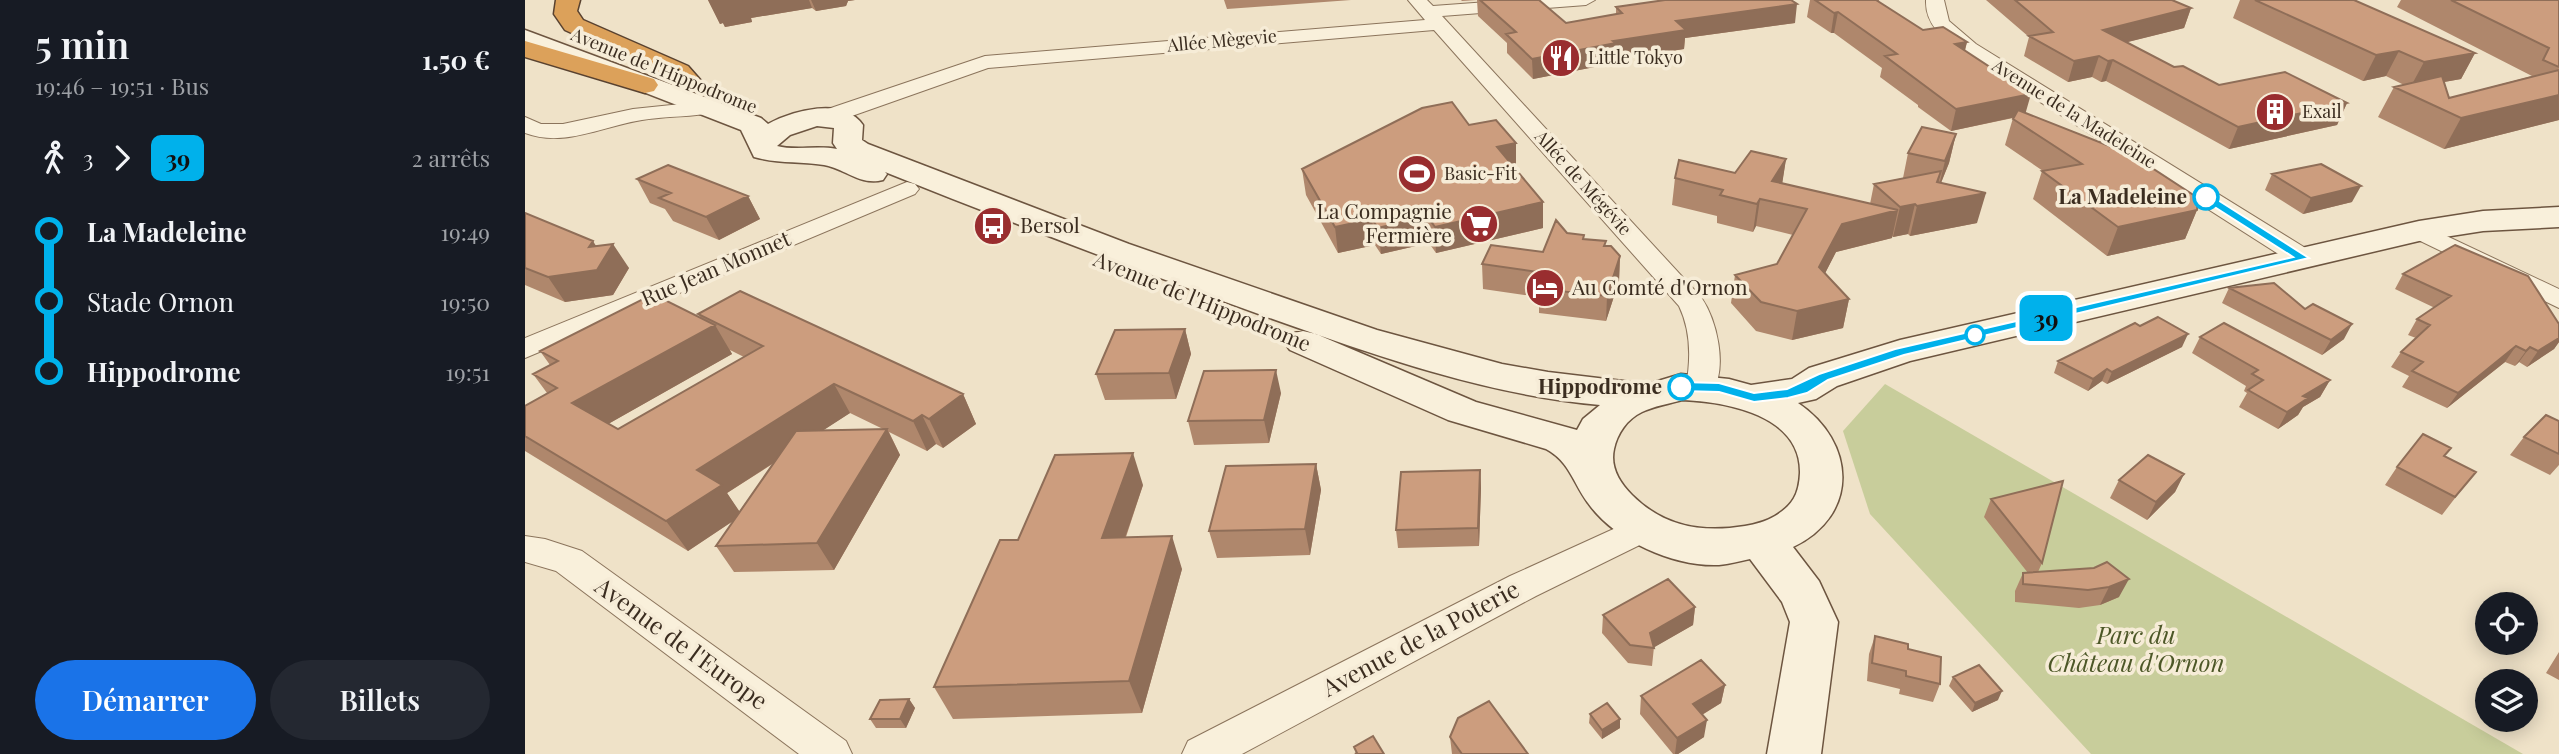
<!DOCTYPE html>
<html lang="fr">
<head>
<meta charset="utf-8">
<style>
  :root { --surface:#171b24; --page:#242831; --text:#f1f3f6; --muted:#9ea1a6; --accent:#1a73e8 }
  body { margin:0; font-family:"Playfair Display",serif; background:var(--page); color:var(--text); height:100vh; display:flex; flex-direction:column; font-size:26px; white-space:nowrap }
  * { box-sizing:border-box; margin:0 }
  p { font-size:23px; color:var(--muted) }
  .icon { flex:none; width:38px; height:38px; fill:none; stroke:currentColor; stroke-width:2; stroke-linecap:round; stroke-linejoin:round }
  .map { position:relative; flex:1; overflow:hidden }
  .sheet { display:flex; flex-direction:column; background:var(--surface); width:525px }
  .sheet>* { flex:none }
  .badge { padding:0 14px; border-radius:10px; font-size:24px; line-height:46px }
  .buttons { position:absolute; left:1950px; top:592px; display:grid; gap:14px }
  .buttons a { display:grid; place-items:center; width:63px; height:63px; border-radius:50%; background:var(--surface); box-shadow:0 4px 18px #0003; font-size:35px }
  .map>.badge { position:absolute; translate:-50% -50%; box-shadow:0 0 0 4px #fff }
  .legs { display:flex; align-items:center; gap:10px; height:77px; padding:0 35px; font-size:23px }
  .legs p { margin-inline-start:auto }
  .summary { display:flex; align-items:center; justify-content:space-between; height:119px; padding:0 35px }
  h1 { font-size:38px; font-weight:600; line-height:52px }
  .primary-button { display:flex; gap:14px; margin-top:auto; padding:14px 35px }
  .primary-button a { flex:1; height:80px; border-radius:42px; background:var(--accent); color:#fff; font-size:28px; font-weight:600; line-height:80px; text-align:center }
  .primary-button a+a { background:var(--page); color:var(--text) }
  ul { padding:0 35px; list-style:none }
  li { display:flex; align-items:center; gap:24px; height:70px; font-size:26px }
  li i { display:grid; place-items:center; width:10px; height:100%; margin:0 9px; background:currentColor }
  li i::after { content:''; width:18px; height:18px; margin:-9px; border:5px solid; border-radius:50%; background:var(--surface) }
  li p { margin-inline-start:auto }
  li:first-child i { background:linear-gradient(#0000 50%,currentColor 0) }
  li:last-child i { background:linear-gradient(currentColor 50%,#0000 0) }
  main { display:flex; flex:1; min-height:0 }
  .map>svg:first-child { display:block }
  .green { fill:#c8cd9b }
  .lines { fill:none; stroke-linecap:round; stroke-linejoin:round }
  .street-casing { stroke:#8b745c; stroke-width:2 }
  .secondary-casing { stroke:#6d5540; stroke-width:3 }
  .highway-casing { stroke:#594230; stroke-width:3 }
  .street { fill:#f9f0db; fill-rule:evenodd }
  .secondary { fill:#f9f0db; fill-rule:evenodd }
  .highway { fill:#dca15a; fill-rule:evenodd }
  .wall { fill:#af876c; fill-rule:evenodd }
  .shaded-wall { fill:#8f6e58 }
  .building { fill:#cc9d7e; stroke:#8f6e58; stroke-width:2 }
  .line-1 { fill:#00b1eb; stroke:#fff; stroke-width:2 }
  .stop-1-dot { fill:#fff; stroke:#00b1eb; stroke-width:3.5 }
  .labels { text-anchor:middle; stroke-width:7; stroke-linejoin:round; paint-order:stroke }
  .far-street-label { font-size:18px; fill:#3b2d20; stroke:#f6ecd7 }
  .far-poi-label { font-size:18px; fill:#3b2d20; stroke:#f6ecd7; text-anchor:start }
  .stop-label { font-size:21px; font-weight:bold; fill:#3b2d20; stroke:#f6ecd7; text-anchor:end }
  .poi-label { font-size:21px; fill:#3b2d20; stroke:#f6ecd7; text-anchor:start }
  .street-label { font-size:21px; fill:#3b2d20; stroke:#f6ecd7 }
  .near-park-label { font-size:24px; font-style:italic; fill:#4c5727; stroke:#f6ecd7 }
  .near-street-label { font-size:24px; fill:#3b2d20; stroke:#f6ecd7 }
</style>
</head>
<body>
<main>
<section class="sheet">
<div class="summary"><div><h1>5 min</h1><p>19:46 – 19:51 · Bus</p></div><b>1.50 €</b></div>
<div class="legs"><svg class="icon" aria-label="walk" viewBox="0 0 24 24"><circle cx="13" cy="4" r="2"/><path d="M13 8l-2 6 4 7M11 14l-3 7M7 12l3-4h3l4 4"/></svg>3<svg class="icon" aria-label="forward" viewBox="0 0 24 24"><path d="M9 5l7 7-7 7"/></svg><b class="badge" style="background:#00b1eb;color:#111">39</b><p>2 arrêts</p></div>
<ul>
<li><i style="color:#00b1eb"></i><b>La Madeleine</b><p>19:49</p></li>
<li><i style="color:#00b1eb"></i><span>Stade Ornon</span><p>19:50</p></li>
<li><i style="color:#00b1eb"></i><b>Hippodrome</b><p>19:51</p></li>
</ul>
<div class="primary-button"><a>Démarrer</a><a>Billets</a></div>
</section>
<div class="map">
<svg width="2034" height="754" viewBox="0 0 2034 754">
  <rect width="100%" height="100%" fill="#efe2c8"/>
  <!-- green -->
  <path class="green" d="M1360,384L1998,754H1566L1345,514L1318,431Z"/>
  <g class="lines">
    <!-- street casing -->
    <g class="street-casing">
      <path id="street" d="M883,0H902L908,6L990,0H1070L1061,5L917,16L1176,297C1192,320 1203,367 1187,393L1176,396L1165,393L1161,386C1166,359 1166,331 1154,306L909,30L463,68L307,123H291L288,118L291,113L460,56L900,20Z
        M1401,0H1419L1424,21L1451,44L1787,252L1791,258L1787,264L1778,266L1769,264L1437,52C1419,39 1400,25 1401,0Z
        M185,101L193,102L196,107L193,112C168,117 142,116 117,120C78,126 39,148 0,133V117L16,124H38L108,109Z
        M382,182L390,184L394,189L390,194L0,358V338Z
        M1894,223L2034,289V308L1885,236L1881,231L1885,226Z
        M1117,516L1129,520L1134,529L1129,538L1011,596L717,754H657L663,741L985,576Z
        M0,536L20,539L57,551L321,741L327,754H274L31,571L0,562Z"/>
    </g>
    <!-- secondary casing -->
    <g class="secondary-casing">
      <path id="secondary" d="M0,30L236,118L243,124C267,111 318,96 338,125L337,140L343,144L604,244L852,330L977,364L1023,372L1123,384L1156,374L1204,379L1226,385L1267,379L1284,368L1375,340L1894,221L1958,211L2034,207V227L1958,231L1894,241L1385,361L1312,386L1291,399L1273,403C1331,442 1335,515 1268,547L1294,581L1313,622L1296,754H1242L1265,622L1257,602L1225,559C1215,561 1204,564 1194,565C1148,567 1089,540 1063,503C1048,483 1045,462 1021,449L923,420L765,350L759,342L765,334L778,331L791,334L951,402L1052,430L1058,419L1075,405C961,395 849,355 742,317C614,271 487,223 360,172L362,174L358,180C335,186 321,169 299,165C274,161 253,164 229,157L216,130L0,46ZM292,126L309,128L308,143L312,149C291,145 271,151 252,146L265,135ZM1157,400C1202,402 1276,415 1275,473C1274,494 1268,505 1250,516C1240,522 1231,524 1220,526C1177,533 1139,527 1107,495C1094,482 1085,467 1089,449C1092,434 1102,419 1117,412C1129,406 1144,404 1157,400Z"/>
    </g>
    <!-- highway casing -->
    <g class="highway-casing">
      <path id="highway" d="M31,0H55L52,11L58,20L163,66L178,83L174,89C160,92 155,88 145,78L40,30L29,14Z
        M0,41L129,79L133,85L129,91L120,93L0,57Z"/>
    </g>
    <!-- street -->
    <use href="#street" class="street"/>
    <!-- secondary -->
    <use href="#secondary" class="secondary"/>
    <!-- highway -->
    <use href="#highway" class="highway"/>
  </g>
  <!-- wall -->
  <path class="wall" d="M183,0H330L323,1L321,6L291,11L287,8L226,18L227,22L200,27L198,23L195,24Z
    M699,0H826L702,9Z
    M936,0H1014L1041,23L1091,14V7L1270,23L1160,38L1159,49L1090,60V63L1008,79L982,53V43L953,16L952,0L937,1Z
    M1285,0H1354V2L1398,30L1442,42L1440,51L1500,113L1672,210L1660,239L1582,256L1508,199L1517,171H1518L1480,145L1488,118L1426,131L1393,107V105L1355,77L1357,68L1309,33H1306L1282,17Z
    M1461,0H1647L1666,8L1659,28L1602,42L1649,67L1694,85L1822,103L1812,125L1704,149L1581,81L1576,82L1567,77L1543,82L1499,56L1504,37Z
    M1715,0H1829L1950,53L1936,79L1919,82L1924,98L2007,76L1872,7L1876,0H2034V120L1919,149L1853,117L1869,87L1879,85L1861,76L1838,81L1708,18Z
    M944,125L991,143V168L990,169L1018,202V228L911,253L904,243L856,254L850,245L813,253L781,195L777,169Z
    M1431,134L1424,163L1416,183L1452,223L1385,236L1383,234L1368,237L1367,236V238L1311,252L1300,273L1324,299L1318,328L1267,340L1231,331L1206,303L1210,275L1252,264L1268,235L1231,226L1228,232L1192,223V216L1147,205L1150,178L1210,173L1261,159L1257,183L1345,204L1349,184L1378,178L1383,153Z
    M1747,174L1827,202L1778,214L1740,190Z
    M112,179L223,196L235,219L194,240L148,221L140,209L125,203Z
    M0,213L71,246L104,268L88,295L40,302L0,285Z
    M1042,233L1059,239L1081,241L1080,246L1095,256L1094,281L1081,321L1014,313V297L958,289L957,264L1018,252Z
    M1878,274L2034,324V342L2029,349L2002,367L1994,362L1990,366L1980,362L1922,408L1877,387L1884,376L1866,367L1876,352L1891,338L1883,335L1892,319L1910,308L1870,289Z
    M1704,288L1819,339L1797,355L1697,303Z
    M173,314L438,394L451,424L418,448L411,444L402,451L364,432L375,455L309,570L209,572L191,546L208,521L163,551L0,451V406L22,393L8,374L25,365L15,351L176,318ZM205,350L219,357L93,429L83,424L207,354ZM325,413L358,429L298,430ZM249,463L214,512L202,493Z
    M660,329L666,354L651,399L580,400L571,374Z
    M1675,337L1805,380L1795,397L1778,407L1773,415L1753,429L1714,407L1722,393L1719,391L1721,386L1667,353Z
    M1657,347L1582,384L1577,381L1563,391L1529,373L1533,361Z
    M756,393L744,443L669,445L663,421Z
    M2034,421V465L2025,475L1985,455L1999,437Z
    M1920,457L1937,489L1917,515L1860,485L1872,467Z
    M791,464L796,490L785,555L692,558L684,531Z
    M955,470L956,488L954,546L873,548L871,530Z
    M1659,474L1650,492L1622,520L1585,498L1594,480Z
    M618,485L601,537L657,569L617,713L428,719L409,687L493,540Z
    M1466,499L1517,563L1513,572L1569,568L1594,597L1575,605L1554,608L1490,602V591L1498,573H1503L1459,517Z
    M1170,607L1168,625L1129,647L1127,666L1103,663L1077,633L1078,615Z
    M1350,636L1383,649L1415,684L1408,702L1374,694L1375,689L1342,681L1344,654Z
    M2034,652V680L2021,673Z
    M1428,677L1473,700L1447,712L1424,686Z
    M1200,685L1196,703L1177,715L1179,737L1153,754H1148L1115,714L1116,696Z
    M384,699L390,708L381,728H351L345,719Z
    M1065,714L1095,728L1077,739L1064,723Z
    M925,737L1003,754H927Z"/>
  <!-- shaded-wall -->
  <path class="shaded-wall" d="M183,0H284L287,8L226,18L227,22L200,27L198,23L195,24Z
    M286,0H330L323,1L321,6L291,11Z
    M1272,4L1270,23L1160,38L1159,49L1090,60V63L1008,79L1007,59L1088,41L1151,21Z
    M1666,8L1659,28L1571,50L1578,30Z
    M1313,12L1309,33H1306L1309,13Z
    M1442,42L1436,63L1430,44Z
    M1874,51L1861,76L1838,81L1851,55Z
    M1950,53L1936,79L1885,88L1899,62Z
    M1574,56L1567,77L1543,82L1549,61Z
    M1588,60L1581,81L1576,82L1583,61Z
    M1506,94L1500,115L1426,131L1431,109Z
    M2034,95V120L1919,149L1936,118Z
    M1822,103L1812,125L1704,149L1713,127Z
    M1431,134L1424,163L1413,190L1420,161Z
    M991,143V168L973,172L972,147Z
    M1261,159L1257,185L1247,181Z
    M1416,171L1408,203L1461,193L1452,223L1385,236L1392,206L1412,182Z
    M1836,186L1827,202L1778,214L1786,198Z
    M223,196L235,219L194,240L181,217Z
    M1235,199L1231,226L1228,232L1232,204Z
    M1018,202V228L911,253L910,227Z
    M1390,204L1383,234L1368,237L1375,207Z
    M1373,210L1367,238L1311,252L1289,295L1294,267L1317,224Z
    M1672,210L1660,239L1582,256L1593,227Z
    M902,216L904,243L856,254L853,228Z
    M847,219L850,245L813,253L810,227Z
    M68,241L79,259L88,244L104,268L88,295L40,302L23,277L64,247Z
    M1095,256L1094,281L1081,321L1082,296Z
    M1324,299L1318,328L1267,340L1272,311Z
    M1827,324L1819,339L1797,355L1806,340Z
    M190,325L207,354L69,432L47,403Z
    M660,329L666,354L651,399L644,373Z
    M1663,334L1657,347L1582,384L1587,372Z
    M2034,338V342L2029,349L2002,367L2013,351Z
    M1991,346L1980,362L1922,408L1933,393Z
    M2005,347L1994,362L1990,366L2001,351Z
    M1582,369L1577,381L1563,391L1568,379Z
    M751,370L756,393L744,443L739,420Z
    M1805,380L1795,397L1778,407L1773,415L1753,429L1762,412L1778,396Z
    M309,384L325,413L202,493L217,515L163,551L141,521L172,470Z
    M438,394L451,424L418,448L404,419Z
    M397,415L411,444L402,451L388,421Z
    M362,429L375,455L309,570L292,543Z
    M608,453L618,485L589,570L577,538Z
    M791,464L796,490L785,555L780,529Z
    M955,470L956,488L954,546L953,528Z
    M1659,474L1650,492L1622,520L1631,502Z
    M647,536L657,569L617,713L604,681Z
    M1604,579L1594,597L1575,605L1584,587Z
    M1170,607L1168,625L1128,648L1125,633Z
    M1200,685L1196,703L1165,722L1168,704Z
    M1477,691L1473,700L1447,712L1450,703Z
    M384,699L390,708L381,728L375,719Z
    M1095,719V728L1077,739V730Z
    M1182,720L1179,737L1153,754H1150L1152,738Z"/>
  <!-- building -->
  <path class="building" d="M955,0H1014L1041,23L1097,13L1091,7L1140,0H1266L1272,4L1151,21L1161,30L1088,41L1091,43L1007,59L981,34L991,32Z
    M1290,0H1351L1398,30L1418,27L1442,42L1430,44L1506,94L1431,109L1360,56L1372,54L1313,12L1309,13Z
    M1490,0H1647L1666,8L1578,30L1649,67L1658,66L1694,85L1760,72L1822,103L1713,127L1588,60L1583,61L1574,56L1549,61L1504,36L1528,32Z
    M1730,0H1829L1950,53L1899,62L1874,51L1851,55Z
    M1926,0H2034V67L2018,60L2024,48Z
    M2034,70V95L1936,118L1869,87L1917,76L1924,98Z
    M927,102L944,125L971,120L991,143L972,147L1018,202L910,227L902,216L853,228L847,219L810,227L777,169L897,108Z
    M1493,110L1607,155L1673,198L1672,210L1593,227L1517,171L1557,164L1488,119Z
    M1397,127L1431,134L1420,161L1383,153Z
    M1226,151L1261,159L1247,181L1373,210L1317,224L1294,267L1324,299L1272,311L1236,302L1210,275L1252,264L1282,209L1235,199L1232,204L1195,195L1198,190L1150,178L1154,160L1210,173Z
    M1796,164L1836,186L1786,198L1747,174Z
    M143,165L223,196L181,217L134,198L146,193L112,179Z
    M1416,171L1412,182L1461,193L1392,206L1390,204L1375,207L1349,184Z
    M0,213L68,241L64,247L88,244L72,270L23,277L0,268Z
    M1031,220L1042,233L1059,235L1058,239L1081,241L1079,246H1086L1095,256L1082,296L1014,289L1020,273L957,264L966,245L1018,252Z
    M1930,245L2003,276L2034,324V338L2013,351L2005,347L2001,351L1991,346L1933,393L1887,371L1898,362L1876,352L1905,325L1892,319L1926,296L1878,274Z
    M1749,283L1780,309L1788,304L1827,324L1806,340L1704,288Z
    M215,291L438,394L404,419L397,415L388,421L309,384L172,470L197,485L141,521L0,436V406L32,388L8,374L33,361L15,351L128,294L190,325L47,403L93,429L238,346L173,314Z
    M1633,317L1663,334L1587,372L1582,369L1568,379L1533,361L1610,323L1615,326Z
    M1699,323L1805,380L1778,396L1783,398L1762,412L1723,390L1738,380L1727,374L1733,370L1675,337Z
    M660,329L644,373L571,374L590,330Z
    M751,370L739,420L663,421L679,371Z
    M2021,415L2034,421V454L1999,437Z
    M362,429L292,543L191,546L271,431Z
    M1898,434L1926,448L1919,456L1951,472L1930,497L1872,467Z
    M608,453L577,538L647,536L604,681L409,687L475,540H493L530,455Z
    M1623,455L1659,474L1631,502L1594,480Z
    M791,464L780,529L684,531L701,466Z
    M955,470L953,528L871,530L876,472Z
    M1538,481L1517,563L1466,499Z
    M1582,562L1604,579L1584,587L1563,590L1498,584V573L1569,568Z
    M1143,579L1170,607L1125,633L1129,648L1105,645L1078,615Z
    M1350,636L1383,644V649L1416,657L1415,684L1381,676V671L1347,663Z
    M1176,660L1200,685L1168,704L1182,720L1152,738L1116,696Z
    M1454,665L1477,691L1450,703L1428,677Z
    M384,699L375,719H345L355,700Z
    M964,701L1003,754H937L925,737L933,718Z
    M1082,703L1095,719L1077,730L1065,714Z
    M848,736L859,754H830L832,753L829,747Z"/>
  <!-- line-1 -->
  <path class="line-1" d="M1677,195H1685L1784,258L1379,355L1303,380L1282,393L1263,398L1229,402L1194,392L1156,391L1149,387L1156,382L1194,383L1229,393L1262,389L1294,374L1370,349L1768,257L1677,199Z"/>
  <!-- icons -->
  <defs>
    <g id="restaurant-disc" transform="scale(2.0125)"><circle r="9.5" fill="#992d2f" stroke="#f6ecd7"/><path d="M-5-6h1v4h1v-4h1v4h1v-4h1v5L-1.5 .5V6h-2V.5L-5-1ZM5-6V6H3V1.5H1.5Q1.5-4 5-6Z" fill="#fff"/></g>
    <g id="building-disc" transform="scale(2.0125)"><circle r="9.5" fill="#992d2f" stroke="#f6ecd7"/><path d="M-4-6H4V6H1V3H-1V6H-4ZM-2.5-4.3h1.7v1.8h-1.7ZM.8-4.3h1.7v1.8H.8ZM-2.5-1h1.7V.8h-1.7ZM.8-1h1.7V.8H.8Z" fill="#fff"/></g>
    <g id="stadium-disc" transform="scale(2.0125)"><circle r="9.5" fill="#992d2f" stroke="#f6ecd7"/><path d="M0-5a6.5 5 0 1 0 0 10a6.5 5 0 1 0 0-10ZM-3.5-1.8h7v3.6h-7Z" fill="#fff"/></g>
    <g id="supermarket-disc" transform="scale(2.0125)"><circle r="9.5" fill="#992d2f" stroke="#f6ecd7"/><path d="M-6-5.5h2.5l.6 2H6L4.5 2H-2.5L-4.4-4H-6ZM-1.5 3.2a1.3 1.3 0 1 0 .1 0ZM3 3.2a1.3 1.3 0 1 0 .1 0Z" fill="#fff"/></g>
    <g id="bus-disc" transform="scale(2.0125)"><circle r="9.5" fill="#992d2f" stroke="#f6ecd7"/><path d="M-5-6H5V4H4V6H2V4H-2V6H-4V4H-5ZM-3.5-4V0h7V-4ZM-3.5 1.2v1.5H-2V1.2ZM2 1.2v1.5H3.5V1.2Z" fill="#fff"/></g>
    <g id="hotel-disc" transform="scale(2.0125)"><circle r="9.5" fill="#992d2f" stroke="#f6ecd7"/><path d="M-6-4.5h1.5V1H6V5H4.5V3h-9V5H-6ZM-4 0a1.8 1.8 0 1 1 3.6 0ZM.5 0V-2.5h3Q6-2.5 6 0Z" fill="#fff"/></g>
  </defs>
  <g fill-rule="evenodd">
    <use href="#restaurant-disc" x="1036" y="58"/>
    <use href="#building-disc" x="1750" y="112"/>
    <use href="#stadium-disc" x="892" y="174"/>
    <use href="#supermarket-disc" x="954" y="224"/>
    <use href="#bus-disc" x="468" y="226"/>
    <use href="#hotel-disc" x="1020" y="288"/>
  </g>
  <!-- markers -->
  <g class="stop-1-dot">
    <circle cx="1681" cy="197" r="12"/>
    <circle cx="1450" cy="335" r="9"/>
    <circle cx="1156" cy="387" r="12"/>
  </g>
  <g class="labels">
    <!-- far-street labels -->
    <g class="far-street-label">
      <text transform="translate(697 41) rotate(-5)" y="6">Allée Mègevie</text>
      <text transform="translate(139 71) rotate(22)" y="6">Avenue de l'Hippodrome</text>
      <text transform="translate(1549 114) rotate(32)" y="6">Avenue de la Madeleine</text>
      <text transform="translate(1058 183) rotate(48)" y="6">Allée de Mégévie</text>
    </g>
    <!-- far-poi labels -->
    <g class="far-poi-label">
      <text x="1063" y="64">Little Tokyo</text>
      <text x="1777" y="118">Exail</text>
      <text x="919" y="180">Basic-Fit</text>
    </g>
    <!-- stop labels -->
    <g class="stop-label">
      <text x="1662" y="204">La Madeleine</text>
      <text x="1137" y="394">Hippodrome</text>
    </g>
    <!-- poi labels -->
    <g class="poi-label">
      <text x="927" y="219" text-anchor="end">La Compagnie<tspan x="927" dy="24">Fermière</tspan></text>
      <text x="495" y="233">Bersol</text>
      <text x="1047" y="295">Au Comté d'Ornon</text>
    </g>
    <!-- street labels -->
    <g class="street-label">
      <text transform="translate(191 269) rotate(-23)" y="7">Rue Jean Monnet</text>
      <text transform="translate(677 302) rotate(22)" y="7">Avenue de l'Hippodrome</text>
    </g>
    <!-- near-park labels -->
    <g class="near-park-label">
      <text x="1611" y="644">Parc du<tspan x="1611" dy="28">Château d'Ornon</tspan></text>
    </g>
    <!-- near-street labels -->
    <g class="near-street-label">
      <text transform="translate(896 639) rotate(-28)" y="8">Avenue de la Poterie</text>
      <text transform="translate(156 644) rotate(36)" y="8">Avenue de l'Europe</text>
    </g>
  </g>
</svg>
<div class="buttons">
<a><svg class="icon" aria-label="locate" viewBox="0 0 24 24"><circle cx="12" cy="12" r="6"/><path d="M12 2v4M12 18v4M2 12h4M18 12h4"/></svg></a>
<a><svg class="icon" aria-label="layers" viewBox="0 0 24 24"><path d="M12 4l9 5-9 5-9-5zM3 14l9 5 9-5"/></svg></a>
</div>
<b class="badge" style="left:1521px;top:318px;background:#00b1eb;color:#111">39</b>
</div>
</main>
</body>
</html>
